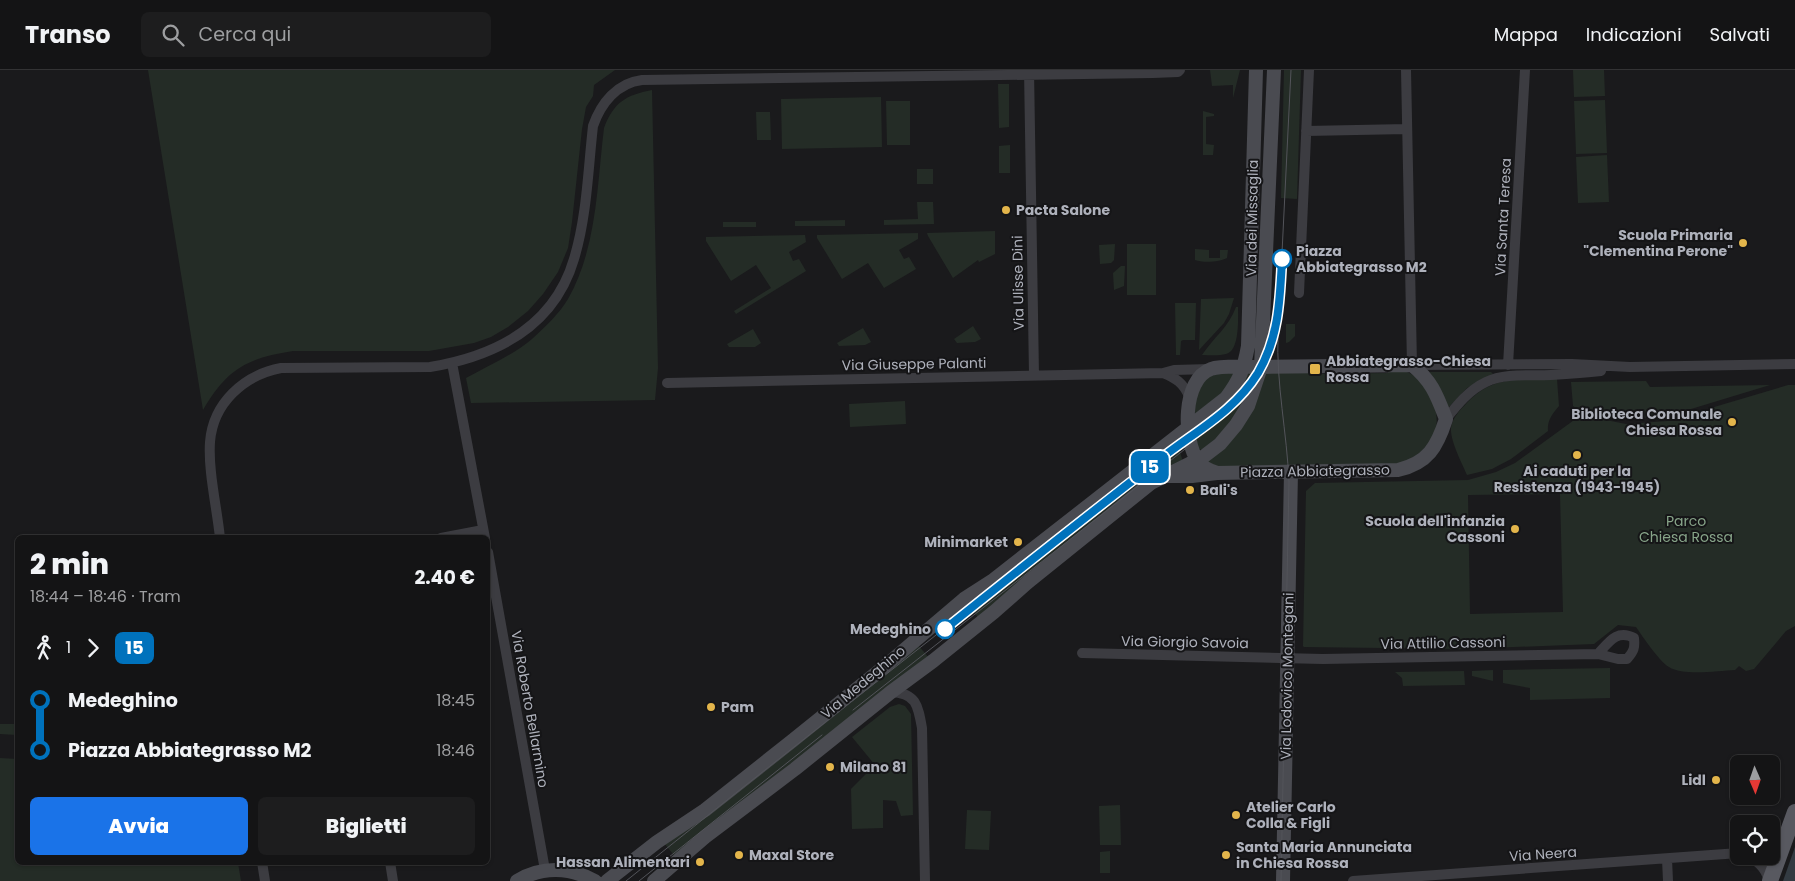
<!DOCTYPE html>
<html lang="it">
<head>
<meta charset="utf-8">
<style>
  :root { --surface:#141415; --page:#1d1d1e; --text:#f1f3f6; --muted:#9d9ea0; --line:#333334; --accent:#1a73e8 }
  body { margin:0; font-family:Poppins,sans-serif; background:var(--page); color:var(--text); height:100vh; display:flex; flex-direction:column; font-size:19px; white-space:nowrap }
  * { box-sizing:border-box; margin:0 }
  p { font-size:16px; color:var(--muted) }
  .icon { flex:none; width:28px; height:28px; fill:none; stroke:currentColor; stroke-width:2; stroke-linecap:round; stroke-linejoin:round }
  .map { position:relative; flex:1; overflow:hidden }
  .sheet { position:absolute; left:15px; top:465px; width:475px; height:330px; display:flex; flex-direction:column; background:var(--surface); border-radius:8px; box-shadow:0 1px 4px #0004,0 0 0 1px var(--line) }
  .sheet>* { flex:none }
  .badge { padding:0 10px; border-radius:8px; font-size:18px; line-height:32px }
  .needle { width:32px; rotate:178deg }
  .tools { position:absolute; left:1730px; top:685px; display:grid; gap:10px }
  .tools a { display:grid; place-items:center; width:50px; height:50px; border-radius:8px; background:var(--surface); box-shadow:0 1px 4px #0004,0 0 0 1px var(--line); font-size:25px }
  .map>.badge { position:absolute; translate:-50% -50%; box-shadow:0 0 0 2px #fff }
  .legs { display:flex; align-items:center; gap:8px; height:55px; padding:0 15px; font-size:16px }
  .legs p { margin-inline-start:auto }
  .summary { display:flex; align-items:center; justify-content:space-between; height:85px; padding:0 15px }
  h1 { font-size:28px; font-weight:800; line-height:38px }
  .cta { display:flex; gap:10px; margin-top:auto; padding:10px 15px }
  .cta a { flex:1; height:58px; border-radius:8px; background:var(--accent); color:#fff; font-size:20px; font-weight:800; line-height:58px; text-align:center }
  .cta a+a { background:var(--page); color:var(--text) }
  ul { padding:0 15px; list-style:none }
  li { display:flex; align-items:center; gap:18px; height:50px; font-size:19px }
  li i { display:grid; place-items:center; width:8px; height:100%; margin:0 6px; background:currentColor }
  li i::after { content:''; width:12px; height:12px; margin:-6px; border:4px solid; border-radius:50%; background:var(--surface) }
  li p { margin-inline-start:auto }
  li:first-child i { background:linear-gradient(#0000 50%,currentColor 0) }
  li:last-child i { background:linear-gradient(currentColor 50%,#0000 0) }
  header { display:flex; align-items:center; gap:30px; box-sizing:border-box; height:70px; padding:0 25px; background:var(--surface); border-bottom:1px solid var(--line) }
  header strong { font-size:24px }
  nav { display:flex; gap:28px; margin-inline-start:auto; font-size:18px }
  .search { width:350px; height:45px; background:var(--page); display:flex; align-items:center; gap:12px; box-sizing:border-box; padding:0 18px; border-radius:8px; color:var(--muted); font-size:19px }
  .map>svg:first-child { display:block }
  .green { fill:#242c26; fill-rule:evenodd }
  .water { fill:#333b42 }
  .lines { fill:none; stroke-linecap:round; stroke-linejoin:round }
  .street { stroke:#3c3c41; stroke-width:10 }
  .secondary { stroke:#4a4b51; stroke-width:14 }
  .primary { stroke:#585960; stroke-width:16 }
  .tram { stroke:#53545a; stroke-width:1 }
  .line-1-casing { stroke:#fff; stroke-width:11 }
  .line-1 { stroke:#0072bc; stroke-width:8 }
  .poi-dot { fill:#e3b54b; stroke:#151517; stroke-width:2 }
  .stop-1-dot { fill:#fff; stroke:#0072bc; stroke-width:2.5 }
  .labels { text-anchor:middle; stroke-width:4; stroke-linejoin:round; paint-order:stroke }
  .poi-label { font-size:14px; font-weight:bold; fill:#aeb1bb; stroke:#151517; text-anchor:start }
  .street-label { font-size:14px; fill:#aeb1bb; stroke:#151517 }
  .stop-label { font-size:14px; font-weight:bold; fill:#aeb1bb; stroke:#151517; text-anchor:start }
  .park-label { font-size:14px; fill:#87a489; stroke:#151517 }
</style>
</head>
<body>
<header>
<strong>Transo</strong>
<div class="search"><svg class="icon" aria-label="search" viewBox="0 0 24 24"><circle cx="10" cy="10" r="6"/><path d="M15 15l6 6"/></svg>Cerca qui</div>
<nav><a>Mappa</a><a>Indicazioni</a><a>Salvati</a></nav>
</header>
<div class="map">
<svg width="1795" height="811" viewBox="0 0 1795 811">
  <rect width="100%" height="100%" fill="#1a1a1c"/>
  <!-- green -->
  <path class="green" d="M148,0H615L594,15L593,26L586,37L582,59L572,152L568,178L558,202L543,224L528,241L508,257L491,267L474,273L429,281H293C247,288 227,299 203,340Z
    M1210,0H1240L1233,28V15L1212,16Z
    M1284,0H1301L1297,129L1281,128Z
    M1573,0H1604L1605,26L1574,27Z
    M998,14H1009V57L999,58Z
    M652,20L658,298L655,330L471,333L466,308C488,296 513,285 532,269C545,257 559,244 568,229C597,178 597,115 604,58C614,32 626,25 652,20Z
    M881,27L882,77L782,79L781,29Z
    M1605,30L1607,83L1576,84L1574,31Z
    M886,31H910V75H887Z
    M1203,41L1214,44V46L1206,47V74L1214,75L1213,85H1203Z
    M756,42H770L771,70H757Z
    M1010,75V103H999V76Z
    M1607,85L1609,132L1578,133L1576,87Z
    M917,99H933V114H917Z
    M917,132H933L934,154L884,155V150L918,149Z
    M845,150V156H795V151Z
    M723,152H756V157H723Z
    M995,161V184L979,192L978,190L953,208L928,166L927,163Z
    M918,163V169L899,180L904,189L909,187L916,199L884,218L868,193L842,209L817,168V165Z
    M805,165L806,172L789,182L793,191L799,189L806,201L736,244L734,241L771,218L756,195L731,211L706,171V167Z
    M1115,174L1114,190L1111,193L1100,194L1099,175Z
    M1127,174H1156V225H1127Z
    M1195,179L1209,180V188H1220V180H1228L1227,188C1220,192 1203,193 1195,190Z
    M1121,196H1125L1124,216L1114,220L1113,203Z
    M1234,228L1229,244L1224,253L1199,280L1201,229Z
    M1175,233H1196L1195,270H1183L1181,271L1180,285H1176Z
    M1236,237H1238C1238,248 1240,281 1226,284C1219,286 1209,285 1202,285C1213,268 1229,257 1236,237Z
    M1286,254H1295V266L1289,272L1286,273Z
    M973,256L981,269L975,272L957,273L954,269Z
    M863,258L871,272L865,275L839,276L837,273Z
    M753,259L761,273L755,277H729L727,274Z
    M1388,299C1394,300 1401,300 1407,302C1434,313 1447,356 1427,378C1421,384 1412,389 1405,394L1223,398L1206,392L1267,301L1321,300V304L1388,303Z
    M1234,302L1227,319L1195,344C1195,313 1204,303 1234,302Z
    M1250,302H1252L1243,334L1223,363L1203,380L1198,379L1195,359Z
    M1429,302H1491L1493,304L1467,318L1448,338Z
    M1557,309L1559,336C1552,344 1547,351 1548,361L1511,389L1492,399L1467,405C1462,393 1450,371 1451,358C1452,349 1459,341 1465,335C1492,304 1520,310 1557,309Z
    M1646,311L1650,317L1770,315L1668,346L1626,349L1579,340L1573,336L1571,312Z
    M1788,315H1795V556L1786,561L1754,599L1746,601L1739,596L1735,600C1717,601 1683,606 1669,597C1659,591 1643,567 1636,557L1618,555L1594,574L1463,579L1304,577L1303,576L1306,421L1315,413L1468,410L1496,402L1515,393L1581,345L1626,354L1667,351ZM1560,424L1563,542L1470,544L1468,425Z
    M905,331L906,354L850,357L849,334Z
    M1177,372L1183,392L979,549L968,533Z
    M917,574L930,589L677,789L664,773Z
    M1610,598V628L1530,630V618L1503,613V600Z
    M1493,600V611L1472,606V601Z
    M1464,601L1465,615L1403,616L1402,608L1395,602Z
    M899,634L905,636L911,644L913,745L901,746L896,731L883,730V758L852,759L851,719L875,695L852,667L890,637Z
    M0,654H17V665L0,664Z
    M0,688L17,689L18,792L238,793L241,811H0Z
    M1120,735L1121,775H1100L1099,736Z
    M967,740L991,741L989,780L965,779Z
    M1110,781V803H1100V782Z"/>
  <!-- water -->
  <path class="water" d="M1795,777V811H1783Z"/>
  <g class="lines">
    <!-- street -->
    <path class="street" d="M1029,0L1034,305
      M1406,0L1412,295L1572,294L1630,297L1795,294
      M1306,61L1407,59
      M1299,223L1309,0
      M452,293L485,468
      M1508,295L1525,0
      M1163,303C1176,308 1183,313 1189,326
      M667,313L1163,303L1174,300L1210,299
      M1446,349C1457,335 1469,320 1486,312C1505,303 1530,306 1551,305C1568,304 1584,303 1601,301
      M220,468C217,438 208,401 210,372C213,333 244,305 281,298L430,297C496,286 554,257 574,189C587,146 588,100 593,56C601,33 617,13 642,10L1153,3L1178,2L1180,0
      M441,468L483,460
      M488,482L545,800
      M1082,583L1323,589L1598,584L1618,589H1627C1634,581 1635,578 1634,568C1617,559 1609,572 1598,584
      M891,622C916,623 918,635 922,658L925,811
      M1745,786C1758,790 1766,799 1769,811
      M1667,789L1668,811
      M262,792L265,811
      M390,792L393,811
      M1353,811L1739,783"/>
    <!-- secondary -->
    <path class="secondary" d="M1167,406H1192L1217,403L1398,400C1428,393 1437,377 1446,349C1437,326 1432,311 1412,295C1361,296 1311,296 1260,297C1248,297 1222,295 1211,299C1182,309 1183,371 1198,391C1202,398 1209,400 1217,403
      M517,811C542,796 570,797 595,811
      M607,811L657,772L705,740L792,671L884,597L964,529L992,511L1226,328C1240,310 1244,298 1248,276L1256,0
      M654,811L705,767L795,699L891,622L933,591L994,542L1028,512L1151,413L1203,387L1220,374L1236,355L1248,336L1261,297L1274,0
      M1283,811L1291,402"/>
    <!-- primary -->
    <path class="primary" d="M1770,811L1795,742"/>
    <!-- tram -->
    <path class="tram" d="M1279,244L1291,0
      M1278,264C1276,314 1287,363 1289,412L1281,811
      M853,640L1189,376
      M626,811C772,693 920,578 1067,462C1098,437 1129,412 1161,388C1190,366 1220,349 1244,322C1265,298 1275,268 1279,238
      M639,811L822,665"/>
  </g>
  <g class="lines">
    <!-- line-1 casing -->
    <g class="line-1-casing">
      <path id="line-1" d="M945,559C1016,502 1087,446 1159,390C1194,362 1234,342 1258,303C1279,267 1280,229 1282,189"/>
    </g>
    <!-- line-1 -->
    <use href="#line-1" class="line-1"/>
  </g>
  <!-- markers -->
  <g class="poi-dot">
    <circle cx="1006" cy="140" r="5"/>
    <circle cx="1743" cy="173" r="5"/>
    <rect x="1309" y="293" width="12" height="12" rx="2.5"/>
    <circle cx="1732" cy="352" r="5"/>
    <circle cx="1577" cy="385" r="5"/>
    <circle cx="1190" cy="420" r="5"/>
    <circle cx="1515" cy="459" r="5"/>
    <circle cx="1018" cy="472" r="5"/>
    <circle cx="711" cy="637" r="5"/>
    <circle cx="830" cy="697" r="5"/>
    <circle cx="1716" cy="710" r="5"/>
    <circle cx="1236" cy="745" r="5"/>
    <circle cx="739" cy="785" r="5"/>
    <circle cx="1226" cy="785" r="5"/>
    <circle cx="700" cy="792" r="5"/>
  </g>
  <g class="stop-1-dot">
    <circle cx="1282" cy="189" r="9"/>
    <circle cx="945" cy="559" r="9"/>
  </g>
  <g class="labels">
    <!-- poi labels -->
    <g class="poi-label">
      <text x="1016" y="145">Pacta Salone</text>
      <text x="1733" y="170" text-anchor="end">Scuola Primaria<tspan x="1733" dy="16">"Clementina Perone"</tspan></text>
      <text x="1326" y="296">Abbiategrasso-Chiesa<tspan x="1326" dy="16">Rossa</tspan></text>
      <text x="1722" y="349" text-anchor="end">Biblioteca Comunale<tspan x="1722" dy="16">Chiesa Rossa</tspan></text>
      <text x="1577" y="406" text-anchor="middle">Ai caduti per la<tspan x="1577" dy="16">Resistenza (1943-1945)</tspan></text>
      <text x="1200" y="425">Bali's</text>
      <text x="1505" y="456" text-anchor="end">Scuola dell'infanzia<tspan x="1505" dy="16">Cassoni</tspan></text>
      <text x="1008" y="477" text-anchor="end">Minimarket</text>
      <text x="721" y="642">Pam</text>
      <text x="840" y="702">Milano 81</text>
      <text x="1706" y="715" text-anchor="end">Lidl</text>
      <text x="1246" y="742">Atelier Carlo<tspan x="1246" dy="16">Colla &amp; Figli</tspan></text>
      <text x="1236" y="782">Santa Maria Annunciata<tspan x="1236" dy="16">in Chiesa Rossa</tspan></text>
      <text x="749" y="790">Maxal Store</text>
      <text x="690" y="797" text-anchor="end">Hassan Alimentari</text>
    </g>
    <!-- street labels -->
    <g class="street-label">
      <text transform="translate(1503 147) rotate(-87)" y="5">Via Santa Teresa</text>
      <text transform="translate(1252 148) rotate(-89)" y="5">Via dei Missaglia</text>
      <text transform="translate(1018 213) rotate(-91)" y="5">Via Ulisse Dini</text>
      <text transform="translate(914 294) rotate(-1)" y="5">Via Giuseppe Palanti</text>
      <text transform="translate(1315 401) rotate(-1)" y="5">Piazza Abbiategrasso</text>
      <text transform="translate(1185 572) rotate(1)" y="5">Via Giorgio Savoia</text>
      <text transform="translate(1443 573) rotate(-1)" y="5">Via Attilio Cassoni</text>
      <text transform="translate(1287 606) rotate(-89)" y="5">Via Lodovico Montegani</text>
      <text transform="translate(863 612) rotate(-40)" y="5">Via Medeghino</text>
      <text transform="translate(530 639) rotate(80)" y="5">Via Roberto Bellarmino</text>
      <text transform="translate(1543 784) rotate(-4)" y="5">Via Neera</text>
    </g>
    <!-- stop labels -->
    <g class="stop-label">
      <text x="1296" y="186">Piazza<tspan x="1296" dy="16">Abbiategrasso M2</tspan></text>
      <text x="931" y="564" text-anchor="end">Medeghino</text>
    </g>
    <!-- park labels -->
    <g class="park-label">
      <text x="1686" y="456">Parco<tspan x="1686" dy="16">Chiesa Rossa</tspan></text>
    </g>
  </g>
</svg>
<div class="tools">
<a><svg class="needle" viewBox="-14 -14 28 28"><path d="M0-13l5 13h-10z" fill="#e53935"/><path d="M0 13l5-13h-10z" fill="#9d9ea0"/></svg></a>
<a><svg class="icon" aria-label="locate" viewBox="0 0 24 24"><circle cx="12" cy="12" r="6"/><path d="M12 2v4M12 18v4M2 12h4M18 12h4"/></svg></a>
</div>
<b class="badge" style="left:1150px;top:397px;background:#0072bc;color:#fff">15</b>
<section class="sheet">
<div class="summary"><div><h1>2 min</h1><p>18:44 – 18:46 · Tram</p></div><b>2.40 €</b></div>
<div class="legs"><svg class="icon" aria-label="walk" viewBox="0 0 24 24"><circle cx="13" cy="4" r="2"/><path d="M13 8l-2 6 4 7M11 14l-3 7M7 12l3-4h3l4 4"/></svg>1<svg class="icon" aria-label="forward" viewBox="0 0 24 24"><path d="M9 5l7 7-7 7"/></svg><b class="badge" style="background:#0072bc;color:#fff">15</b></div>
<ul>
<li><i style="color:#0072bc"></i><b>Medeghino</b><p>18:45</p></li>
<li><i style="color:#0072bc"></i><b>Piazza Abbiategrasso M2</b><p>18:46</p></li>
</ul>
<div class="cta"><a>Avvia</a><a>Biglietti</a></div>
</section>
</div>
</body>
</html>
